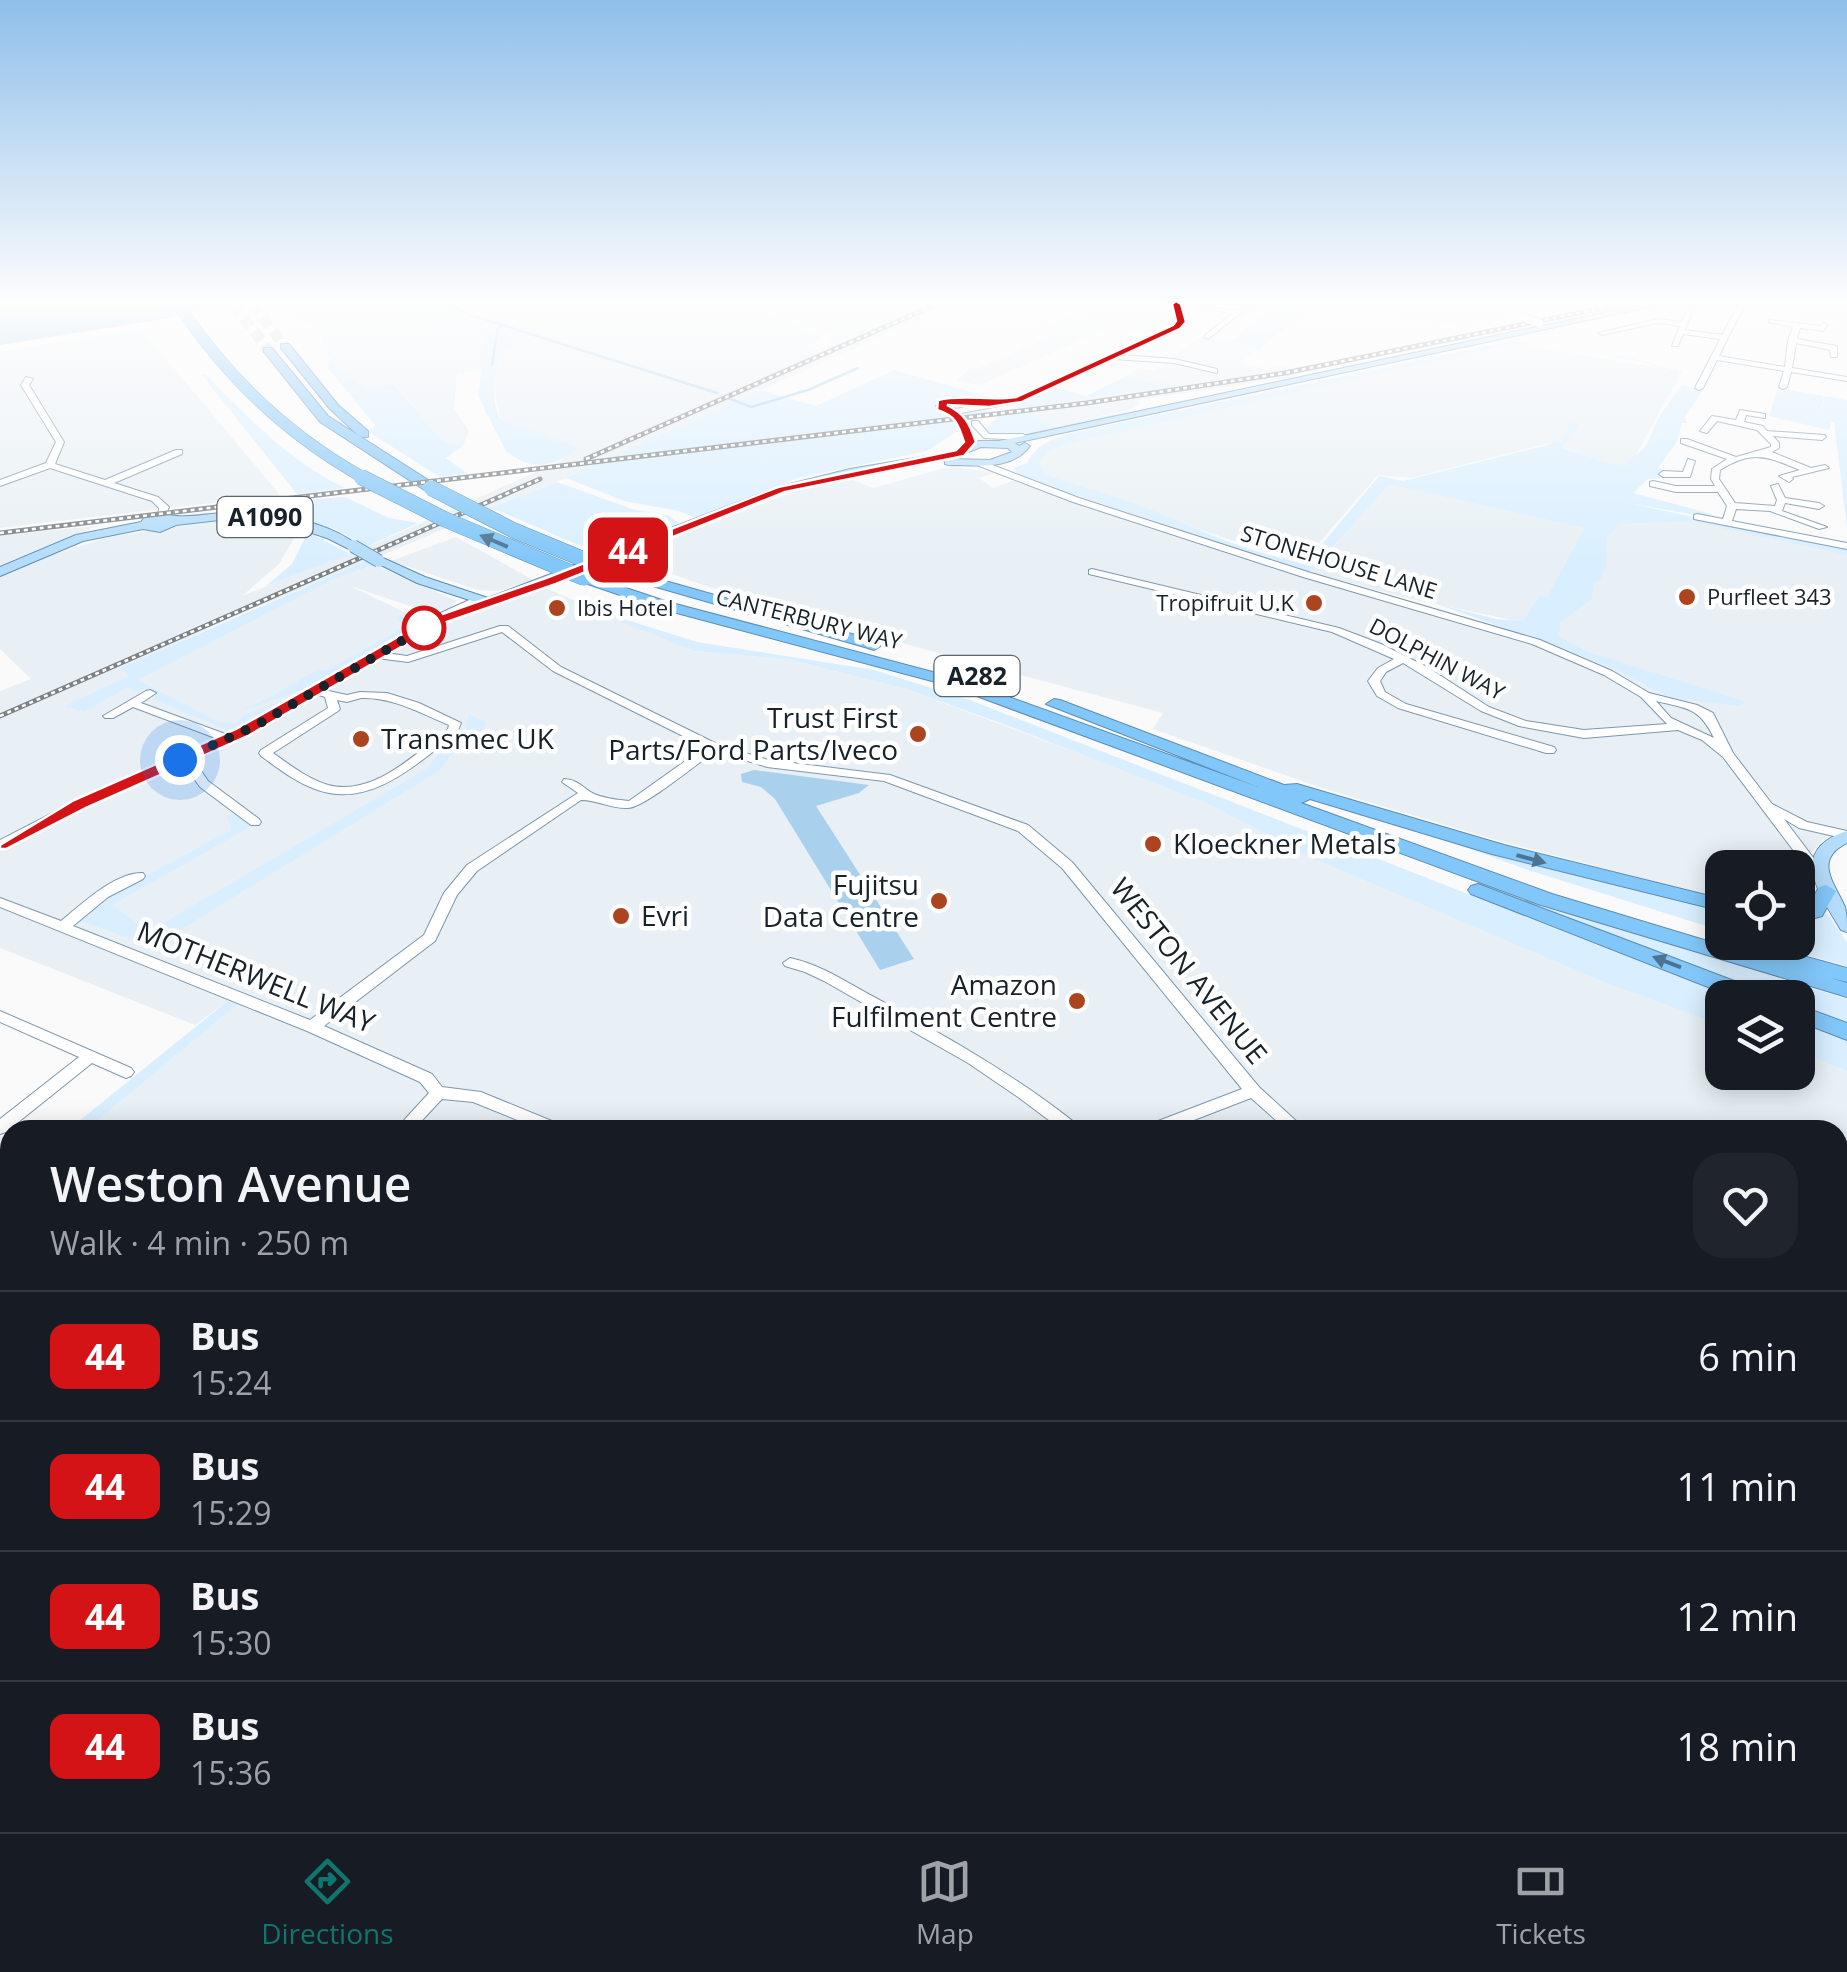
<!DOCTYPE html>
<html lang="en">
<head>
<meta charset="utf-8">
<style>
  :root { --surface:#171b24; --page:#20242c; --text:#f1f3f6; --muted:#9ea1a6; --line:#363941; --accent:#0f766e }
  body { margin:0; font-family:"Open Sans",sans-serif; background:var(--page); color:var(--text); height:100vh; display:flex; flex-direction:column; font-size:38px; white-space:nowrap }
  * { box-sizing:border-box; margin:0 }
  p { font-size:32px; color:var(--muted) }
  .icon { flex:none; width:55px; height:55px; fill:none; stroke:currentColor; stroke-width:2; stroke-linecap:round; stroke-linejoin:round }
  .map { position:relative; flex:1; overflow:hidden }
  .details { position:absolute; left:0px; top:1120px; width:1848px; height:712px; display:flex; flex-direction:column; background:var(--surface); border-radius:30px 30px 0 0; box-shadow:0 5px 25px #0003 }
  .details>* { flex:none }
  .badge { padding:0 20px; border-radius:15px; font-size:35px; line-height:65px }
  .buttons { position:absolute; left:1705px; top:850px; display:grid; gap:20px }
  .buttons a { display:grid; place-items:center; width:110px; height:110px; border-radius:20px; background:var(--surface); box-shadow:0 5px 25px #0003; font-size:50px }
  .you { position:absolute; width:50px; height:50px; margin:-25px; border:8px solid #fff; border-radius:50%; background:#1a73e8; box-shadow:0 0 0 15px #1a73e833 }
  .map>.badge { position:absolute; translate:-50% -50%; box-shadow:0 0 0 5px #fff }
  .round { display:grid; place-items:center; flex:none; width:105px; height:105px; border-radius:30px; background:var(--page) }
  .head { display:flex; align-items:center; justify-content:space-between; height:170px; padding:0 50px }
  h1 { font-size:48px; font-weight:600; line-height:75px }
  ul { padding:0; list-style:none }
  li { display:flex; align-items:center; gap:30px; height:130px; padding:0 50px; border-top:2px solid var(--line) }
  li div { flex:1 }
  li b { display:block; font-size:38px }
  li em { font-style:normal }
  li .badge { min-width:110px; font-weight:700; text-align:center }
  .menu { display:flex; justify-content:space-around; align-items:center; height:140px; border-top:2px solid var(--line); background:var(--surface); font-size:28px; color:var(--muted) }
  .menu a { display:grid; justify-items:center; gap:5px }
  .menu .current { color:var(--accent) }
  .map>svg:first-child { display:block }
  .built { fill:#e8f0f5 }
  .green { fill:#d9efff }
  .water { fill:#a9d0ed }
  .lines { fill:none; stroke-linecap:round; stroke-linejoin:round }
  .stream { stroke:#a9d0ed; stroke-width:2.5 }
  .highway-tunnel { stroke:#cdcfd0; stroke-width:11; stroke-dasharray:11 6; stroke-linecap:butt }
  .minor-casing { stroke:#7c98ad; stroke-width:2 }
  .major-casing { stroke:#5d8db1; stroke-width:2 }
  .highway-casing { stroke:#5d8db1; stroke-width:2 }
  .minor { fill:#fff; fill-rule:evenodd }
  .major { fill:#b4ddfb; fill-rule:evenodd }
  .highway { fill:#82c7f9; fill-rule:evenodd }
  .rail-casing { stroke:#7b8185; stroke-width:5 }
  .rail { stroke:#fff; stroke-width:2.5; stroke-dasharray:4; stroke-linecap:butt }
  .minor-bridge-casing { stroke:#7c98ad; stroke-width:9; stroke-linecap:butt }
  .major-bridge-casing { stroke:#5d8db1; stroke-width:14; stroke-linecap:butt }
  .highway-bridge-far1-casing { stroke:#5d8db1; stroke-width:12; stroke-linecap:butt }
  .highway-bridge-casing { stroke:#5d8db1; stroke-width:16; stroke-linecap:butt }
  .minor-bridge { stroke:#fff; stroke-width:8 }
  .major-bridge { stroke:#b4ddfb; stroke-width:12 }
  .highway-bridge-far1 { stroke:#82c7f9; stroke-width:11 }
  .highway-bridge { stroke:#82c7f9; stroke-width:15 }
  .oneway { fill:#4c7492 }
  .line { fill:#d41317; stroke:#fff; stroke-width:2.5 }
  .walk { stroke:#17222a; stroke-width:10; stroke-dasharray:0 18 }
  .poi-dot { fill:#ac451f; stroke:#fff; stroke-width:4 }
  .stop-dot { fill:#fff; stroke:#d41317; stroke-width:5 }
  .labels { text-anchor:middle; stroke-width:9; stroke-linejoin:round; paint-order:stroke }
  .far-street-label { font-size:22px; fill:#17222a; stroke:#fff }
  .far-poi-label { font-size:22px; fill:#17222a; stroke:#fff; text-anchor:start }
  .shield { fill:#fff; stroke:#5d646a; stroke-width:2.5 }
  .shield-label { font-size:25px; font-weight:bold; fill:#17222a }
  .poi-label { font-size:28px; fill:#17222a; stroke:#fff; text-anchor:end }
  .street-label { font-size:28px; fill:#17222a; stroke:#fff }
</style>
</head>
<body>
<div class="map">
<svg width="1847" height="1832" viewBox="0 0 1847 1832">
  <rect width="100%" height="100%" fill="#fafafa"/>
  <!-- built -->
  <path class="built" d="M280,304H397L438,328L453,330L450,323L477,321L486,332L487,341L481,371L457,373L454,409L469,431L463,446L443,441L395,384L368,391L330,360L318,327L301,320Z
    M459,304H751L823,338L805,346L817,350L834,343L827,340L833,335L759,304H952L585,470L243,613L121,668L137,680L334,579L375,565L457,601L450,608L430,613L348,585L421,620L432,631L487,606L545,588L693,651L790,660L906,689L1150,780L1206,803L1311,858L1601,981L1722,1026V1072H1798V1053L1847,1071V1534L1838,1532V1130H86L238,1003L229,1000L195,1025L0,948V691L31,679L0,649V576L36,560L109,537L217,520H266L299,530L279,564L242,596L376,543L559,462L578,448L501,420L494,388L497,364L502,348L514,335L523,333L472,314Z
    M1105,304H1170L1175,323L1150,335L1115,325L980,385L957,381L969,368L976,369L1047,338L1034,331L1065,317L1089,320Z
    M1341,304H1577L1449,324Z
    M1745,304H1847V321L1742,309Z
    M141,329L280,495L0,528V351Z
    M1200,337L1263,348L1239,362L1266,369L1288,365L1297,377L1138,400L1141,404L1128,410L1054,426L1026,413L999,416L1011,409L1171,387L1122,378L1137,368L1154,371Z
    M1508,343L1682,371L1630,466H1614L1550,443L1411,478L1378,475L1304,560L1268,552L1078,490L1029,470L1054,443Z
    M951,466L995,473L979,478L993,488L1015,480L1286,571L1494,633L1521,622L1403,597L1313,573L1309,567L1382,481L1612,505L1847,550V829L1826,836L1806,859L1814,886L1812,901L1798,909V868H1722V899L1489,838L1322,788L1153,729L1163,713L927,650L703,585L624,557L806,487L846,477L873,488Z
    M97,526L0,569V535Z
    M456,537L535,581L497,591L478,590L391,561Z
    M10,1193V1822L471,1823L469,1832H0V1201Z
    M1838,1603L1847,1606V1832H850L854,1822H1838Z"/>
  <!-- green -->
  <path class="green" d="M397,304H456L478,316L500,318L525,333L514,335L512,347L502,348C496,371 488,398 501,420L579,448C553,466 533,473 506,451L478,396L486,332L477,321L450,323L454,331L438,328Z
    M1277,304H1316L1260,348L1229,342Z
    M1510,341C1547,348 1653,355 1678,374L1672,379L1674,372C1641,358 1543,343 1507,345L1082,440L1050,450L1039,462L1044,474C1071,484 1098,491 1125,500C1172,516 1264,564 1309,560L1379,476L1403,481L1563,441L1569,422L1579,425L1562,448L1611,464L1628,465V459C1649,450 1648,439 1657,421C1664,408 1674,396 1682,385L1703,390L1685,417L1687,423H1682L1677,442L1658,468L1674,472H1663L1664,478L1648,479L1633,493L1712,514L1707,517L1628,503L1834,547L1847,550V555L1687,521L1619,524L1607,537L1606,567L1600,580L1593,583L1592,599L1559,623L1561,630L1557,635L1583,650L1746,702L1739,706L1670,698L1611,667L1437,604L1496,619L1523,621L1539,596L1547,597L1585,528L1389,484L1310,572L1053,488L1017,474L1014,468L1027,463C1036,445 1049,441 1067,434Z
    M330,360L368,391L394,384L443,441L463,446L446,458L468,474L440,477L367,431L376,426L327,367Z
    M894,370L1003,401L927,451L798,478L696,518L679,511L624,501L566,478L761,390L816,406Z
    M201,374H206C248,418 290,462 345,488L297,494Z
    M1122,378L1178,386L1011,409L1050,386L1086,396Z
    M1778,388L1824,396L1820,416L1825,396L1847,400V526L1834,423L1831,422L1829,430L1769,416Z
    M1026,413L1054,426L1114,414L1117,417L1016,438L982,431L999,416Z
    M557,482L635,510L668,515L679,523L604,556L492,508Z
    M345,497L389,518L418,523L366,547L335,529L308,521L302,500Z
    M308,532L350,554L266,586L292,564Z
    M366,561L375,565L334,579L138,680L219,722L237,723L244,715L305,692L239,729L227,730L153,699L157,695L145,689L139,692L126,688L84,712L64,706L129,676L120,668Z
    M577,599L624,619L697,642L874,670L970,700L1733,997L1722,998V1026L1601,981L1311,858L1206,803L1011,727L906,689L790,660L693,651L571,601Z
    M400,615L419,623L315,686L237,712L273,696L318,669L325,671L403,628L396,618Z
    M469,714L487,723L475,739H464L439,771L153,947L79,920L114,893L231,830L227,816L236,812L251,824L245,830L112,905L146,930L153,929L426,769L453,738L466,729Z
    M1426,833L1722,909V931L1525,869Z
    M1522,899L1847,999V1027L1798,1007V998L1772,997Z
    M1827,913L1847,942V966L1763,943L1798,942V922Z
    M230,999L239,1003L86,1130H68Z
    M1798,1022L1847,1041V1071L1798,1053Z"/>
  <!-- water -->
  <path class="water" d="M0,304H213L170,318L0,345Z
    M754,770L869,785L859,793L816,806L914,959L880,970L775,799L761,787L742,782L741,774Z"/>
  <g class="lines">
    <!-- stream -->
    <path class="stream" d="M450,304L467,314L717,393
      M492,364L498,328L503,325
      M728,398L751,407L808,390L858,368"/>
    <!-- highway-tunnel -->
    <path class="highway-tunnel" d="M234,304L268,350
      M252,304L285,346"/>
    <!-- minor casing -->
    <g class="minor-casing">
      <path id="minor" d="M1173,304H1179L1185,322L1180,329L1123,355L1174,359L1217,369V373L1174,363L1114,359L1021,402L961,413L974,440L969,451L966,452L962,449L966,440L953,414L936,406L954,397L987,403L1016,398L1174,325L1177,322ZM955,402L974,405L956,409L947,406Z
        M1187,304C1202,304 1226,312 1237,310C1246,310 1252,304 1261,304L1238,315L1208,339L1204,337L1205,335L1232,314Z
        M1739,304H1745L1719,356L1785,367L1788,340L1793,327L1769,322V320L1820,326L1824,323L1828,325L1823,331L1800,328L1797,339L1837,346V357H1831L1830,350L1796,343L1792,368L1847,377V381L1791,372L1787,387L1783,389L1779,387L1784,371L1717,360L1703,388L1699,390L1695,388L1720,339L1683,334L1678,346H1672L1680,326L1658,323L1602,335L1598,333L1658,319L1681,322L1687,310L1690,308L1693,310L1685,330L1722,335Z
        M26,377L33,379L29,385L64,442L55,464L105,480L176,450H182V454L114,483L158,497L169,507L164,519H158L159,508L152,501L50,468L0,486V480L46,463L56,442L21,385Z
        M1740,410L1765,414V418L1746,415L1744,422L1763,426L1767,431L1825,435L1826,437L1822,440L1773,436L1779,443V448L1772,452L1811,468L1825,465L1829,468L1792,477L1793,479L1789,482L1779,476L1800,470C1768,457 1753,449 1720,470L1719,479L1735,503L1775,506L1777,500L1771,486L1778,484L1785,498L1819,503L1824,506L1819,509L1785,503L1782,511L1827,527L1819,529L1770,511L1736,509L1732,521L1847,543V549L1694,519V515L1697,514L1723,519L1727,506L1718,492H1676L1650,486V482L1653,481L1676,486H1715L1711,479L1712,469L1727,459L1681,443V439H1687L1736,457L1771,447V444L1757,430L1717,421L1707,433L1700,431L1712,416L1736,420Z
        M972,421H978L989,434H1023L1027,437L1023,440L984,438L972,425Z
        M1688,459L1695,461L1690,477H1663L1659,474L1663,471L1683,472Z
        M982,461L1079,498L1311,573L1540,640L1612,671L1649,693L1697,705L1713,713L1733,753L1772,804L1807,822L1847,831V839L1799,828L1784,819L1827,876L1825,879H1815L1723,757L1702,740L1678,730L1584,738L1519,726L1481,711L1403,663L1386,672L1380,681L1385,692L1406,704L1554,747L1556,750L1554,753H1546L1398,708L1377,696L1368,681L1378,668L1394,659L1332,632L1089,574V570L1092,569L1339,628L1381,644L1427,667L1489,707L1526,721L1584,730L1667,724L1641,697L1604,675L1532,644L1303,577L1073,502L979,466V462ZM1656,701C1688,709 1699,707 1714,738L1671,718Z
        M478,596L483,599L482,601L442,620L386,653L407,656L500,626H508L561,667L717,744L768,760L890,775L1028,825L1072,862L1259,1087L1306,1130H1287L1251,1098L1168,1130H1143L1145,1126L1242,1089L1062,868L1018,831L884,781L767,767L715,751C698,763 645,807 628,808C612,809 597,800 581,800L477,871L457,895L435,941L324,1026L432,1074L442,1087L481,1092L564,1126L566,1130H542L473,1102L442,1099L413,1130H395L429,1093L420,1082L307,1031L0,907V898L61,921C82,904 115,872 143,873L145,876L143,879L108,897L73,926L310,1020L424,935L444,893L467,865L578,793L562,782L564,779C577,779 583,788 594,794C604,798 618,800 629,801L705,747L553,671L502,632L408,662L377,658L324,690L347,695L360,692L387,693L419,703L461,723L457,733C416,764 370,810 315,789C295,782 278,768 261,756L259,753L261,750L328,708L325,697L316,694L246,735L193,759L208,781L259,819L261,822L259,825H251L200,787L183,763L84,807L0,849V840L76,801L218,739L133,707L113,718H105L103,716L146,691L150,690L156,693L141,703L228,735L434,616ZM361,698C393,697 420,713 449,725L448,729C415,754 373,797 328,785C308,779 290,765 273,753L338,711L340,709L337,700L347,702Z
        M790,958C822,965 846,982 874,997C946,1036 1015,1075 1079,1126L1081,1130H1062L1018,1097L968,1063L824,981L805,972L785,966L783,963Z
        M0,1011L131,1068L134,1072L131,1076L126,1078L92,1063L6,1132L0,1134V1119L79,1057L0,1022Z
        M1838,1342L1847,1343V1359L1838,1358Z
        M10,1503V1527L0,1532V1508Z
        M1847,1725V1749L1838,1753V1729Z
        M626,1822H650L647,1832H623Z
        M857,1822H881L877,1832H853Z
        M1668,1822H1692L1694,1832H1670Z
        M1755,1822H1780L1784,1832H1759Z"/>
    </g>
    <!-- major casing -->
    <g class="major-casing">
      <path id="major" d="M1645,304H1663L1015,443L1019,446L1025,443L1030,446C1011,471 979,465 949,465L945,464V460L850,475L786,491L488,606L417,583L373,561L383,558L425,577L488,598L778,487L850,469L951,452L979,441H999ZM981,447L1008,448L1012,452L990,460L951,459Z
        M161,513C181,520 202,514 223,513C268,512 323,518 359,546L349,549L327,538L287,525L219,520L176,525L160,532L143,529L83,541L0,576V567L76,535L141,522L144,518Z
        M1847,831V843C1813,860 1834,882 1845,907C1847,915 1847,923 1847,932L1841,930C1819,893 1787,850 1847,831Z
        M1838,1524L1847,1526V1572L1838,1570Z
        M1072,1822H1102L1105,1832H1075Z
        M1183,1822H1213L1212,1832H1182Z"/>
    </g>
    <!-- highway casing -->
    <g class="highway-casing">
      <path id="highway" d="M281,344H289L338,405L368,431V437H360L330,409L281,348Z
        M264,348H272L328,416L436,485V491H426L320,422L264,352Z
        M602,563L880,642L882,645L874,650L868,648L597,570V564Z
        M584,574L668,602L959,679L1258,787L1046,704L1054,699L1060,700L1284,785L1297,784L1504,845L1722,899V911L1492,854L1310,799L1301,803L1552,894L1747,953L1749,945L1756,943L1847,968V982L1831,978L1847,983V997L1538,904L947,685L658,608L579,581L577,578Z
        M1478,884L1766,993L1768,998H1736L1471,894L1468,890L1471,886Z
        M1826,885L1836,891L1822,916L1798,923V910L1808,907L1819,887Z
        M1798,1005L1847,1023V1040L1798,1021Z"/>
    </g>
    <!-- minor -->
    <use href="#minor" class="minor"/>
    <!-- major -->
    <use href="#major" class="major"/>
    <!-- highway -->
    <use href="#highway" class="highway"/>
    <!-- rail casing -->
    <g class="rail-casing">
      <path id="rail" d="M586,459L937,304
        M0,533L1087,403L1285,373L1623,304
        M0,716L540,479"/>
    </g>
    <!-- rail -->
    <use href="#rail" class="rail"/>
    <!-- minor-bridge casing -->
    <g class="minor-bridge-casing">
      <path id="minor-bridge" d="M1523,317L1539,323"/>
    </g>
    <!-- major-bridge casing -->
    <g class="major-bridge-casing">
      <path id="major-bridge" d="M353,546L379,561"/>
    </g>
    <!-- highway-bridge-far1 casing -->
    <g class="highway-bridge-far1-casing">
      <path id="highway-bridge-far1" d="M178,304C227,378 288,436 366,479"/>
    </g>
    <!-- highway-bridge casing -->
    <g class="highway-bridge-casing">
      <path id="highway-bridge" d="M361,477L444,519L584,578
        M431,488L515,531L602,567"/>
    </g>
    <!-- minor-bridge -->
    <use href="#minor-bridge" class="minor-bridge"/>
    <!-- major-bridge -->
    <use href="#major-bridge" class="major-bridge"/>
    <!-- highway-bridge-far1 -->
    <use href="#highway-bridge-far1" class="highway-bridge-far1"/>
    <!-- highway-bridge -->
    <use href="#highway-bridge" class="highway-bridge"/>
  </g>
  <!-- one-way arrows -->
  <defs><path id="oneway-solid" d="M-6-.8H1V-3.2L6.5 0L1 3.2V.8H-6Z" transform="scale(2.5)"/></defs>
  <g class="oneway">
    <use href="#oneway-solid" transform="translate(494 541) rotate(-157)"/>
    <use href="#oneway-solid" transform="translate(1531 859) rotate(15)"/>
    <use href="#oneway-solid" transform="translate(1667 962) rotate(-159)"/>
  </g>
  <!-- sky -->
  <linearGradient id="sky" x2="0" y2="1"><stop stop-color="#8fbfea"/><stop offset="0.54" stop-color="#fdfdfd"/><stop offset="1" stop-color="#fdfdfd" stop-opacity="0"/></linearGradient>
  <rect width="1847" height="561" fill="url(#sky)"/>
  <!-- line -->
  <path class="line" d="M1176,301L1181,304L1186,322L1180,329L1022,402L989,407L947,405C965,414 969,422 976,442L964,456L785,492L556,584L441,624L248,736L86,808L6,849H0V845L74,800L236,729L431,618L546,578L778,487L956,450L964,442C958,424 956,416 937,410L938,400C964,394 989,401 1016,397L1173,325L1176,321L1172,304Z"/>
  <g class="lines">
    <!-- walk -->
    <path class="walk" d="M180,760L255,726L424,628"/>
  </g>
  <!-- markers -->
  <g class="poi-dot">
    <circle cx="1687" cy="597" r="10"/>
    <circle cx="1314" cy="603" r="10"/>
    <circle cx="557" cy="608" r="10"/>
    <circle cx="918" cy="734" r="10"/>
    <circle cx="361" cy="739" r="10"/>
    <circle cx="1153" cy="844" r="10"/>
    <circle cx="939" cy="901" r="10"/>
    <circle cx="621" cy="916" r="10"/>
    <circle cx="1077" cy="1001" r="10"/>
  </g>
  <circle class="stop-dot" cx="424" cy="628" r="20"/>
  <g class="labels">
    <!-- far-street labels -->
    <g class="far-street-label">
      <text transform="translate(1339 562) rotate(17)" y="8">STONEHOUSE LANE</text>
      <text transform="translate(809 619) rotate(14)" y="8">CANTERBURY WAY</text>
      <text transform="translate(1437 659) rotate(28)" y="8">DOLPHIN WAY</text>
    </g>
    <!-- far-poi labels -->
    <g class="far-poi-label">
      <text x="1707" y="605">Purfleet 343</text>
      <text x="1294" y="611" text-anchor="end">Tropifruit U.K</text>
      <text x="577" y="616">Ibis Hotel</text>
    </g>
    <!-- shield labels -->
    <g class="shield">
      <rect x="217.5" y="497" width="95" height="40" rx="8"/>
      <rect x="934.5" y="656" width="85" height="40" rx="8"/>
    </g>
    <g class="shield-label">
      <text x="265" y="526">A1090</text>
      <text x="977" y="685">A282</text>
    </g>
    <!-- poi labels -->
    <g class="poi-label">
      <text x="898" y="728">Trust First<tspan x="898" dy="32">Parts/Ford Parts/Iveco</tspan></text>
      <text x="381" y="749" text-anchor="start">Transmec UK</text>
      <text x="1173" y="854" text-anchor="start">Kloeckner Metals</text>
      <text x="919" y="895">Fujitsu<tspan x="919" dy="32">Data Centre</tspan></text>
      <text x="641" y="926" text-anchor="start">Evri</text>
      <text x="1057" y="995">Amazon<tspan x="1057" dy="32">Fulfilment Centre</tspan></text>
    </g>
    <!-- street labels -->
    <g class="street-label">
      <text transform="translate(1189 971) rotate(51)" y="10">WESTON AVENUE</text>
      <text transform="translate(256 977) rotate(22)" y="10">MOTHERWELL WAY</text>
    </g>
  </g>
</svg>
<div class="buttons">
<a><svg class="icon" aria-label="locate" viewBox="0 0 24 24"><circle cx="12" cy="12" r="6"/><path d="M12 2v4M12 18v4M2 12h4M18 12h4"/></svg></a>
<a><svg class="icon" aria-label="layers" viewBox="0 0 24 24"><path d="M12 4l9 5-9 5-9-5zM3 14l9 5 9-5"/></svg></a>
</div>
<div class="you" style="left:180px;top:760px"></div>
<b class="badge" style="left:628px;top:550px;background:#d41317;color:#fff">44</b>
<section class="details">
<div class="head"><div><h1>Weston Avenue</h1><p>Walk · 4 min · 250 m</p></div><a class="round"><svg class="icon" aria-label="heart" viewBox="0 0 24 24"><path d="M12 20l-8-8c-3-5 5-10 8-4 3-6 11-1 8 4z"/></svg></a></div>
<ul>
<li><span class="badge" style="background:#d41317;color:#fff">44</span><div><b>Bus</b><p>15:24</p></div><em>6 min</em></li>
<li><span class="badge" style="background:#d41317;color:#fff">44</span><div><b>Bus</b><p>15:29</p></div><em>11 min</em></li>
<li><span class="badge" style="background:#d41317;color:#fff">44</span><div><b>Bus</b><p>15:30</p></div><em>12 min</em></li>
<li><span class="badge" style="background:#d41317;color:#fff">44</span><div><b>Bus</b><p>15:36</p></div><em>18 min</em></li>
</ul>
</section>
</div>
<nav class="menu">
<a class="current"><svg class="icon" aria-label="directions" viewBox="0 0 24 24"><path d="M12 3l9 9-9 9-9-9zM9 14v-3h6M13 9l2 2-2 2"/></svg>Directions</a>
<a><svg class="icon" aria-label="map" viewBox="0 0 24 24"><path d="M3 6l6-2 6 2 6-2v14l-6 2-6-2-6 2zM9 4v14M15 6v14"/></svg>Map</a>
<a><svg class="icon" aria-label="tickets" viewBox="0 0 24 24"><path d="M3 7h18v10H3zM15 7v10"/></svg>Tickets</a>
</nav>
</body>
</html>
